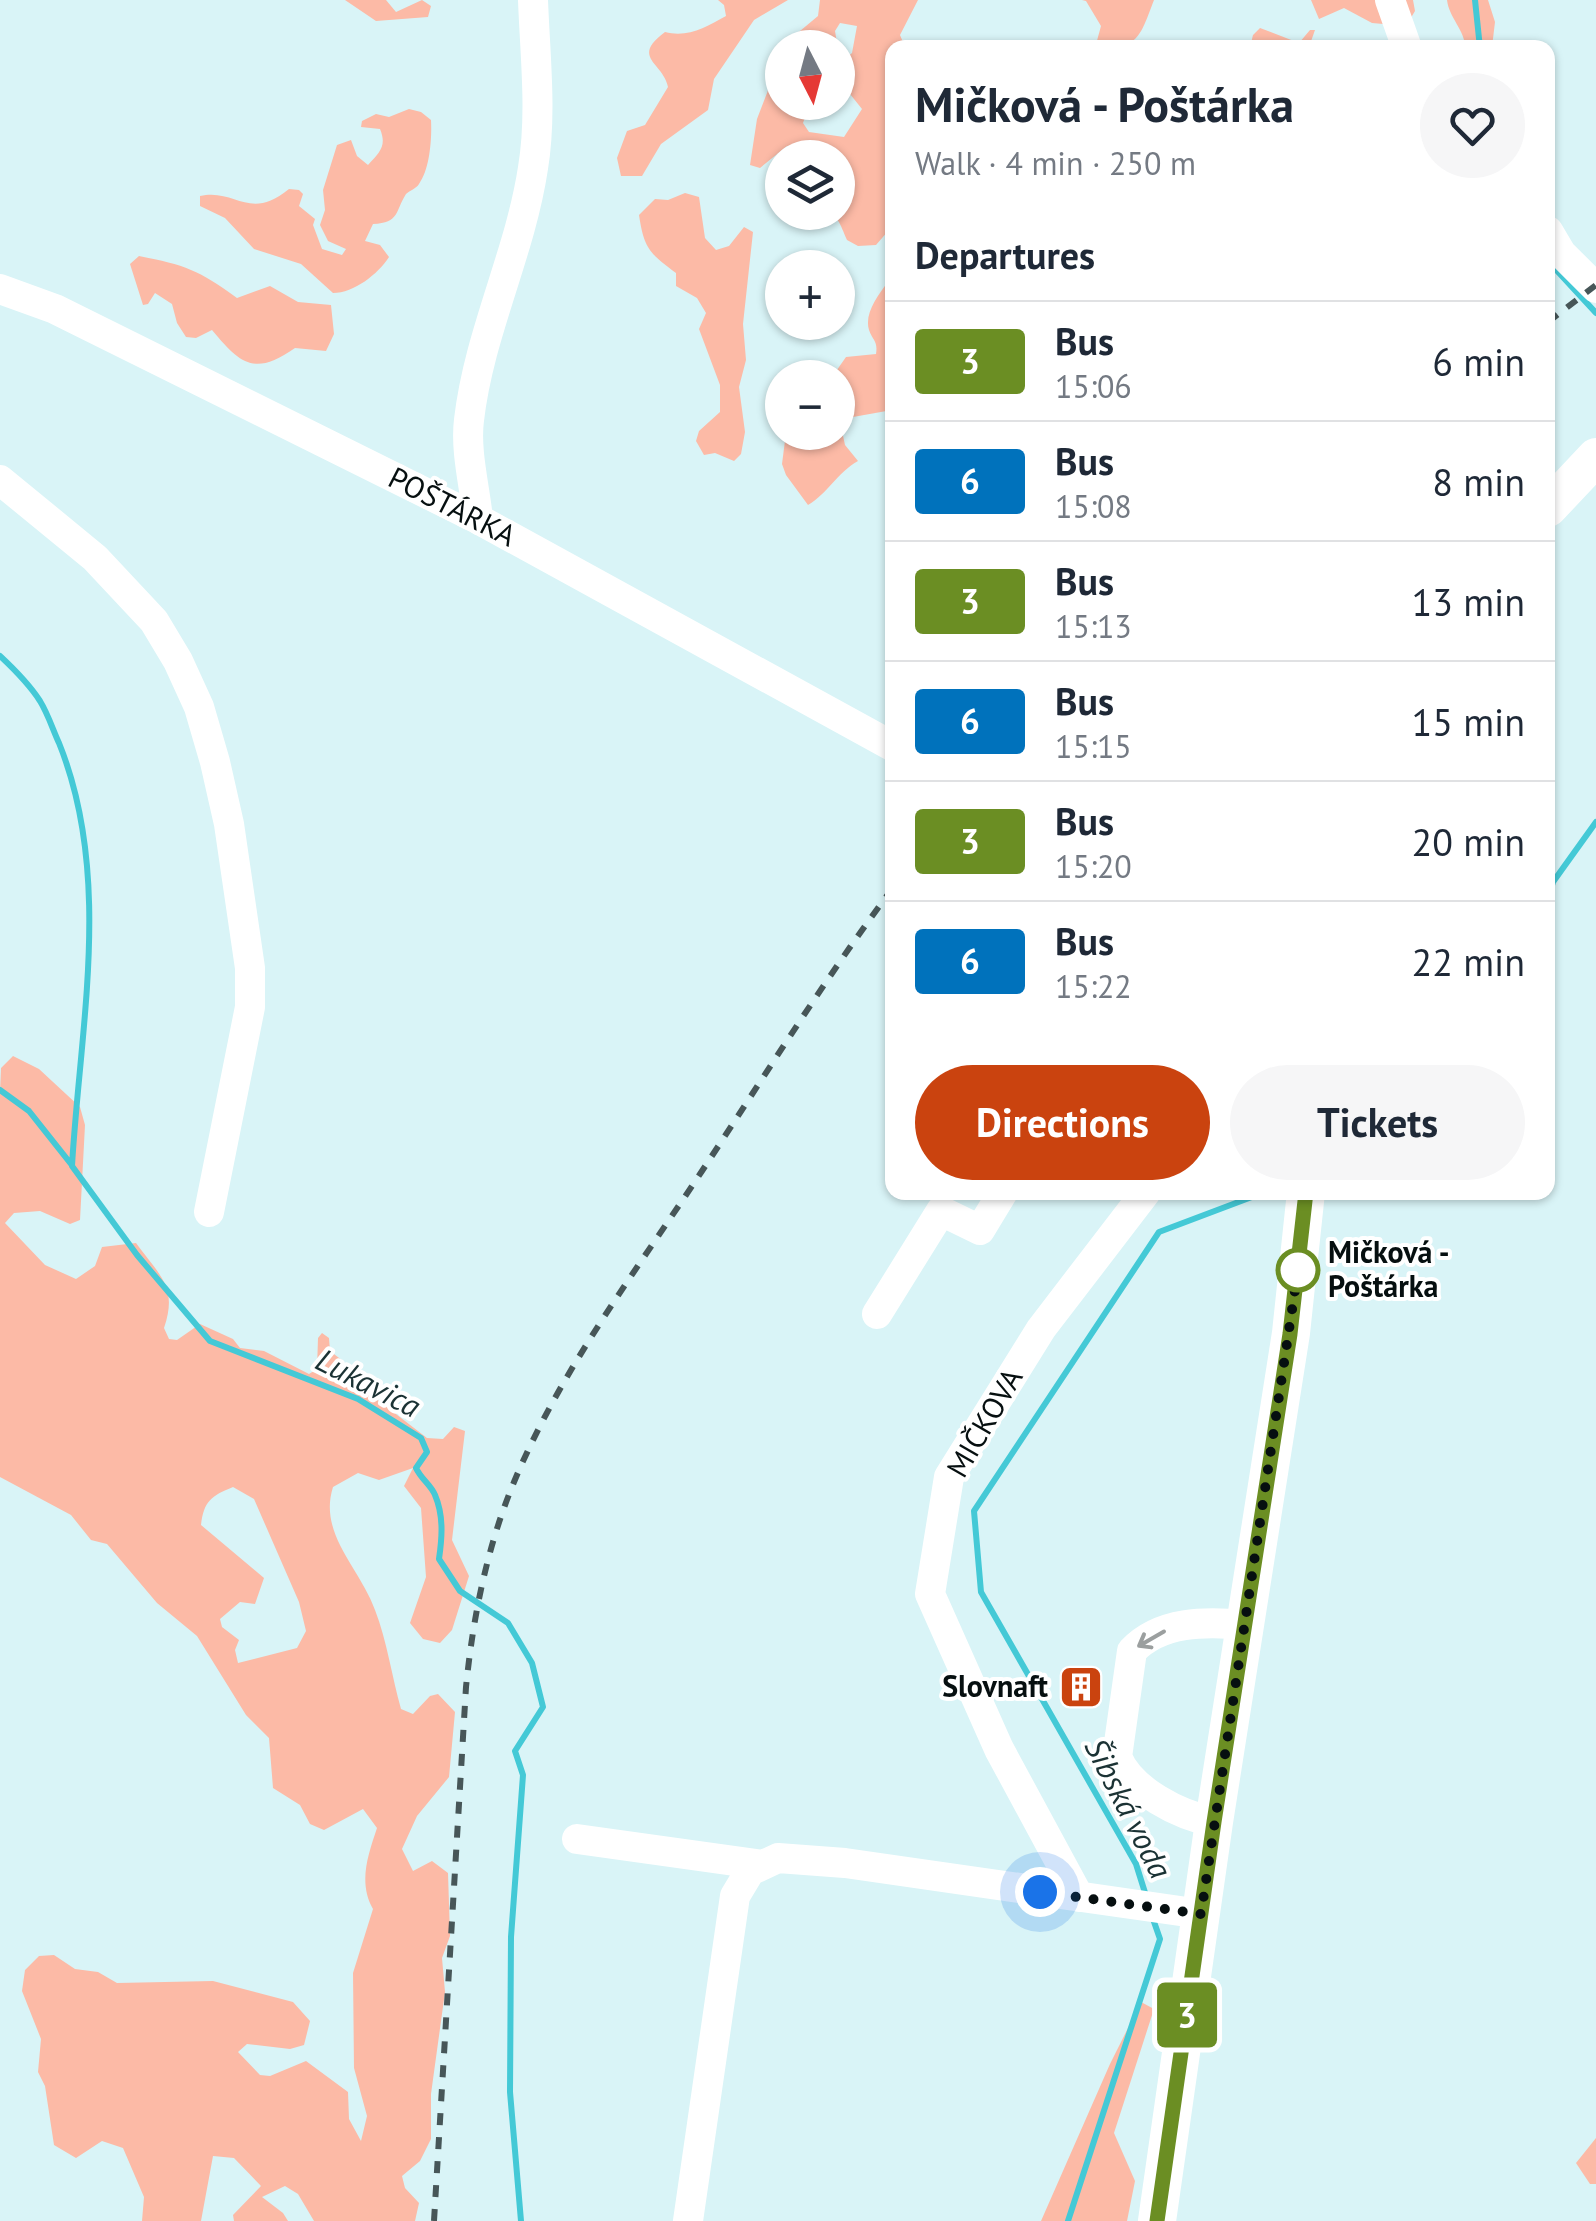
<!DOCTYPE html>
<html lang="en">
<head>
<meta charset="utf-8">
<style>
  :root { --surface:#fff; --page:#f6f6f7; --text:#1f2937; --muted:#747a83; --line:#e0e1e3; --accent:#ca430f }
  body { margin:0; font-family:"PT Sans",sans-serif; background:var(--page); color:var(--text); height:100vh; display:flex; flex-direction:column; font-size:38px; white-space:nowrap }
  * { box-sizing:border-box; margin:0 }
  p { font-size:32px; color:var(--muted) }
  .icon { flex:none; width:55px; height:55px; fill:none; stroke:currentColor; stroke-width:2; stroke-linecap:round; stroke-linejoin:round }
  .map { position:relative; flex:1; overflow:hidden }
  .drawer { position:absolute; left:885px; top:40px; width:670px; height:1160px; display:flex; flex-direction:column; background:var(--surface); border-radius:20px; box-shadow:0 2px 8px #0004 }
  .drawer>* { flex:none }
  .badge { padding:0 20px; border-radius:8px; font-size:35px; line-height:65px }
  .needle { width:65px; rotate:174deg }
  .controls { position:absolute; left:765px; top:30px; display:grid; gap:20px }
  .controls a { display:grid; place-items:center; width:90px; height:90px; border-radius:50%; background:var(--surface); box-shadow:0 2px 8px #0004; font-size:50px }
  .you { position:absolute; width:50px; height:50px; margin:-25px; border:8px solid #fff; border-radius:50%; background:#1a73e8; box-shadow:0 0 0 15px #1a73e833 }
  .map>.badge { position:absolute; translate:-50% -50%; box-shadow:0 0 0 5px #fff }
  h2 { padding:0 30px; font-size:38px; line-height:90px }
  .round { display:grid; place-items:center; flex:none; width:105px; height:105px; border-radius:52px; background:var(--page) }
  .head { display:flex; align-items:center; justify-content:space-between; height:170px; padding:0 30px }
  h1 { font-size:48px; font-weight:700; line-height:75px }
  .cta { display:flex; gap:20px; margin-top:auto; padding:20px 30px }
  .cta a { flex:1; height:115px; border-radius:60px; background:var(--accent); color:#fff; font-size:40px; font-weight:700; line-height:115px; text-align:center }
  .cta a+a { background:var(--page); color:var(--text) }
  ul { padding:0; list-style:none }
  li { display:flex; align-items:center; gap:30px; height:120px; padding:0 30px; border-top:2px solid var(--line) }
  li div { flex:1 }
  li b { display:block; font-size:38px }
  li em { font-style:normal }
  li .badge { min-width:110px; font-weight:700; text-align:center }
  .map>svg:first-child { display:block }
  .green { fill:#fcbaa6; fill-rule:evenodd }
  .lines { fill:none; stroke-linecap:round; stroke-linejoin:round }
  .stream { stroke:#44c9d6; stroke-width:6 }
  .minor { stroke:#fff; stroke-width:30 }
  .major { stroke:#fff; stroke-width:38 }
  .rail { stroke:#475658; stroke-width:6; stroke-dasharray:12 12; stroke-linecap:butt }
  .oneway { stroke:#9b9f9f }
  .line-casing { stroke:#fff; stroke-width:22 }
  .line { stroke:#6b8e23; stroke-width:15 }
  .walk { stroke:#060f10; stroke-width:10; stroke-dasharray:0 18 }
  .stop-dot { fill:#fff; stroke:#6b8e23; stroke-width:5 }
  .labels { text-anchor:middle; stroke-width:8; stroke-linejoin:round; paint-order:stroke }
  .street-label { font-size:30px; fill:#060f10; stroke:#fff }
  .stop-label { font-size:30px; font-weight:bold; fill:#060f10; stroke:#fff; text-anchor:start }
  .poi-label { font-size:30px; font-weight:bold; fill:#060f10; stroke:#fff; text-anchor:end }
  .water-label { font-size:32px; font-style:italic; fill:#1b3234; stroke:#fff }
</style>
</head>
<body>
<div class="map">
<svg width="1596" height="2221" viewBox="0 0 1596 2221">
  <rect width="100%" height="100%" fill="#d9f4f7"/>
  <!-- green -->
  <path class="green" d="M345,0H386L396,12L422,0L431,6L428,17L376,21Z
    M718,0H788L754,20L714,79L708,110L661,144L642,176H621L617,158L627,131L645,125L668,87C663,62 630,58 665,32C688,38 706,27 726,16L724,5Z
    M820,0H918L900,35L905,47L892,48V100L889,105L892,209L889,230L876,245L858,246L847,240C838,220 838,210 813,216L809,213L838,212V158L804,157L797,149L787,146L760,168L750,165L757,119L782,54V102L810,103L803,123L809,132L844,137L862,109L846,89L844,60L852,53L857,26L840,23L835,31L839,55L838,57V48L787,47L794,36L818,16Z
    M1082,0H1154C1139,39 1139,48 1095,48L1101,26L1086,1Z
    M1311,0H1413L1415,11L1406,26L1372,23L1344,8L1319,19Z
    M1447,0H1488L1495,22L1492,47H1465C1465,30 1449,18 1447,0Z
    M1260,28L1299,43L1310,30H1315L1309,47H1250L1253,35Z
    M409,109L421,112L431,120C432,138 430,169 419,184C416,189 410,190 406,194C395,211 400,223 373,224L365,241L380,245L389,257C378,274 354,293 333,293L301,264L254,249L225,218L200,206V196C236,188 249,222 289,189L299,190L303,194L299,206L315,219L313,225L322,249L342,255L346,249L328,241L320,225L325,210L323,190L337,145L351,140L357,156L368,165C380,152 387,146 380,129L361,127L362,121L376,114L389,117Z
    M685,193L699,197L705,238L716,250L729,246L744,227L753,232L743,324L746,360L739,387L745,432L741,454L734,461L715,453L704,455L696,441L699,431L720,412V385L699,329L706,313L697,298L676,286V273C649,253 644,248 639,215L655,199L668,200Z
    M139,256C185,265 199,270 237,298L270,286L298,302L331,305L334,334L326,351L295,348C255,376 241,365 212,330L196,338L186,337L177,323L172,304L155,293L148,304L143,305L130,264Z
    M887,283L892,288V410L853,417L842,431L845,445L858,461C837,473 828,493 808,505L786,475L782,464L786,433L838,432V378L832,377L846,357L876,354C878,341 873,341 869,330C864,313 878,296 887,283Z
    M13,1056L39,1069L80,1107L85,1125L80,1220L70,1224L40,1211L14,1213L5,1223L45,1265L76,1279L95,1266L102,1247L136,1243C160,1276 178,1287 164,1328L169,1339L177,1340L200,1324L233,1339L240,1348L264,1351L309,1374L317,1369L318,1338L322,1333L329,1338L330,1351L343,1361L357,1384L427,1438L443,1439L454,1427L465,1431L452,1540L469,1576L452,1630L440,1643L423,1639L410,1623L426,1577L421,1508L404,1486L413,1468L379,1480L358,1473L333,1487C318,1534 360,1568 375,1610C387,1641 392,1677 401,1709L413,1714L430,1696L438,1694L455,1712L449,1777L417,1816L402,1849L413,1871L432,1861L448,1873L450,1936L442,1958L445,1992L431,2094V2139L420,2161L402,2176L405,2188L419,2203L415,2221H314L298,2194L285,2186L262,2197L283,2213L288,2221H234L233,2215L261,2186L234,2158L213,2156L201,2221H142L144,2197L123,2148L102,2141L76,2158L54,2145L45,2086L38,2072L41,2039L22,1991L25,1970L39,1956L54,1955L75,1969L98,1972L117,1983L213,1981L293,2002L310,2021L304,2045L290,2049L247,2044L238,2052L260,2075L270,2076L306,2061L348,2092L349,2119L361,2141L367,2116L354,2068L353,1973L373,1909C358,1883 368,1855 377,1828L363,1809L324,1830L310,1824L300,1805L273,1788L269,1738L246,1715L197,1636L157,1603L107,1544L91,1540L71,1515L0,1477V1093L1,1068ZM233,1487L254,1499L299,1602L306,1631L297,1648L238,1663L235,1650L239,1640L222,1627L220,1619L240,1602L255,1604L264,1578L201,1525C204,1501 211,1496 233,1487Z
    M1141,2002L1154,2009L1114,2133L1135,2181L1127,2221H1041L1110,2064Z
    M1596,2138V2184H1590L1576,2163Z"/>
  <g class="lines">
    <!-- stream -->
    <path class="stream" d="M1475,0L1480,48
      M1548,261L1596,313
      M0,656C15,670 29,684 40,701C48,714 53,730 59,743C113,877 80,1026 72,1166L137,1255L210,1341L358,1399L421,1438L427,1452L416,1468C421,1479 431,1485 435,1495C444,1516 442,1538 439,1559L460,1591L508,1623L532,1663L543,1707L515,1751L523,1775L511,1937L510,2092L521,2221
      M1548,898L1553,882L1596,822
      M0,1090L29,1111L71,1164
      M1147,1899L1136,1864L981,1592L974,1511L1159,1232L1265,1192
      M1068,2221L1160,1939L1152,1916"/>
    <!-- minor -->
    <path class="minor" d="M1390,0L1407,48
      M1548,231L1561,253L1596,288
      M0,289L55,309L478,519L892,746
      M0,480L95,558L154,621L178,661L199,707L215,762L229,824L250,968V1007L209,1212
      M478,519C475,488 465,451 469,420C479,333 520,254 533,168C542,114 535,55 533,0
      M877,1314L941,1211L980,1230L1003,1192
      M1214,1822C1179,1815 1131,1791 1117,1757L1132,1651C1160,1621 1206,1621 1245,1625
      M577,1839L763,1865
      M1079,1897L999,1749L930,1594L949,1477L1041,1329L1146,1192
      M688,2221L735,1896L750,1871L778,1858L845,1863L1201,1914"/>
    <!-- major -->
    <path class="major" d="M1548,508L1596,457
      M1157,2221L1214,1822L1291,1333L1306,1192"/>
    <!-- rail -->
    <path class="rail" d="M1548,322L1596,285
      M434,2221L466,1687C473,1617 487,1547 514,1482C560,1371 636,1271 702,1171C764,1077 824,980 892,889"/>
  </g>
  <!-- one-way arrows -->
  <defs><path id="oneway-shaft" d="M-6 0H5M1.5-3L5.5 0L1.5 3" fill="none" stroke-width="1.6" stroke-linecap="round" stroke-linejoin="round" transform="scale(2.5)"/></defs>
  <use class="oneway" href="#oneway-shaft" transform="translate(1151 1639) rotate(150)"/>
  <g class="lines">
    <!-- line casing -->
    <g class="line-casing">
      <path id="line" d="M1157,2221L1214,1822L1290,1334L1306,1192"/>
    </g>
    <!-- line -->
    <use href="#line" class="line"/>
    <!-- walk -->
    <path class="walk" d="M1040,1892L1201,1914L1298,1270"/>
  </g>
  <!-- icons -->
  <defs>
    <g id="building-square" transform="scale(2.25)"><rect x="-9" y="-9" width="18" height="18" rx="4" fill="#ca430f" stroke="#fff"/><path d="M-4-6H4V6H1V3H-1V6H-4ZM-2.5-4.3h1.7v1.8h-1.7ZM.8-4.3h1.7v1.8H.8ZM-2.5-1h1.7V.8h-1.7ZM.8-1h1.7V.8H.8Z" fill="#fff"/></g>
  </defs>
  <g fill-rule="evenodd">
    <use href="#building-square" x="1081" y="1687"/>
  </g>
  <!-- markers -->
  <circle class="stop-dot" cx="1298" cy="1270" r="20"/>
  <g class="labels">
    <!-- street labels -->
    <g class="street-label">
      <text transform="translate(452 507) rotate(27)" y="10">POŠTÁRKA</text>
      <text transform="translate(985 1423) rotate(-60)" y="10">MIČKOVA</text>
    </g>
    <!-- stop labels -->
    <g class="stop-label">
      <text x="1328" y="1263">Mičková -<tspan x="1328" dy="34">Poštárka</tspan></text>
    </g>
    <!-- poi labels -->
    <g class="poi-label">
      <text x="1048" y="1697">Slovnaft</text>
    </g>
    <!-- water labels -->
    <g class="water-label">
      <text transform="translate(368 1383) rotate(27)" y="11">Lukavica</text>
      <text transform="translate(1128 1808) rotate(63)" y="11">Šibská voda</text>
    </g>
  </g>
</svg>
<div class="controls">
<a><svg class="needle" viewBox="-14 -14 28 28"><path d="M0-13l5 13h-10z" fill="#e53935"/><path d="M0 13l5-13h-10z" fill="#747a83"/></svg></a>
<a><svg class="icon" aria-label="layers" viewBox="0 0 24 24"><path d="M12 4l9 5-9 5-9-5zM3 14l9 5 9-5"/></svg></a>
<a>+</a>
<a>−</a>
</div>
<div class="you" style="left:1040px;top:1892px"></div>
<b class="badge" style="left:1187px;top:2015px;background:#6b8e23;color:#fff">3</b>
<section class="drawer">
<div class="head"><div><h1>Mičková - Poštárka</h1><p>Walk · 4 min · 250 m</p></div><a class="round"><svg class="icon" aria-label="heart" viewBox="0 0 24 24"><path d="M12 20l-8-8c-3-5 5-10 8-4 3-6 11-1 8 4z"/></svg></a></div>
<h2>Departures</h2>
<ul>
<li><span class="badge" style="background:#6b8e23;color:#fff">3</span><div><b>Bus</b><p>15:06</p></div><em>6 min</em></li>
<li><span class="badge" style="background:#0072bc;color:#fff">6</span><div><b>Bus</b><p>15:08</p></div><em>8 min</em></li>
<li><span class="badge" style="background:#6b8e23;color:#fff">3</span><div><b>Bus</b><p>15:13</p></div><em>13 min</em></li>
<li><span class="badge" style="background:#0072bc;color:#fff">6</span><div><b>Bus</b><p>15:15</p></div><em>15 min</em></li>
<li><span class="badge" style="background:#6b8e23;color:#fff">3</span><div><b>Bus</b><p>15:20</p></div><em>20 min</em></li>
<li><span class="badge" style="background:#0072bc;color:#fff">6</span><div><b>Bus</b><p>15:22</p></div><em>22 min</em></li>
</ul>
<div class="cta"><a>Directions</a><a>Tickets</a></div>
</section>
</div>
</body>
</html>
